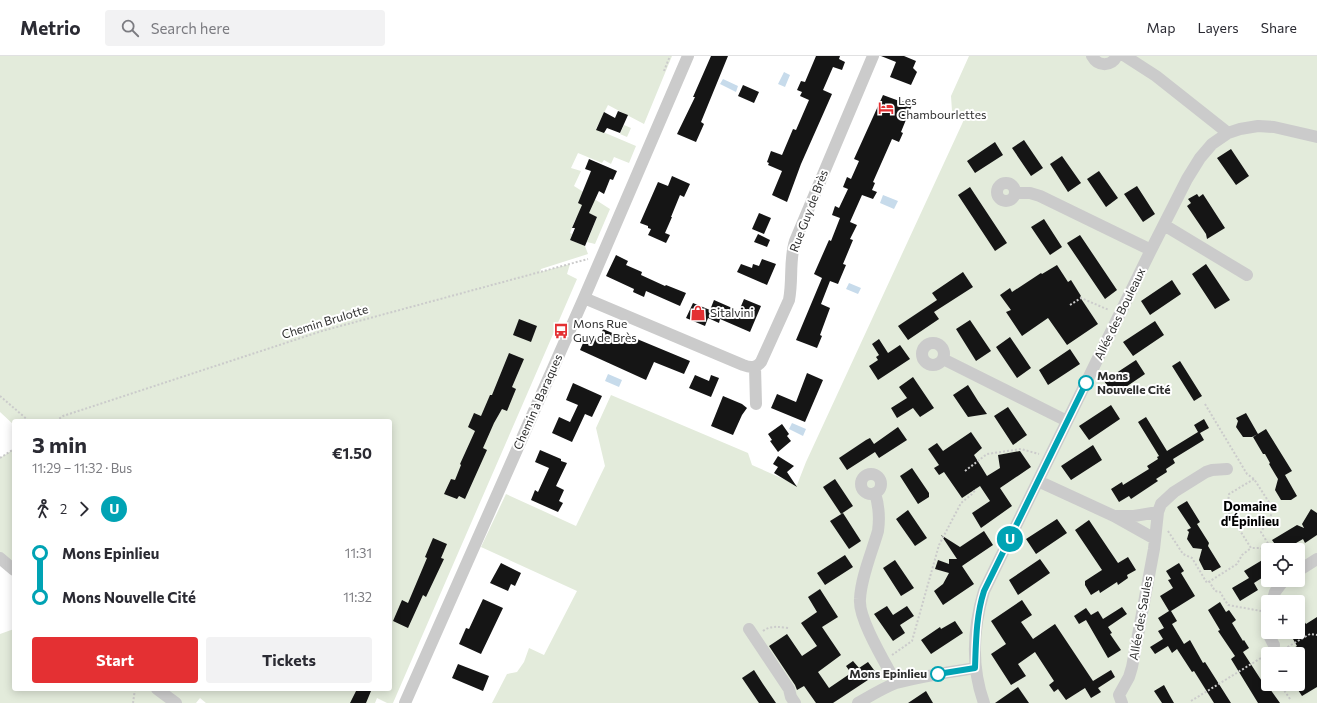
<!DOCTYPE html>
<html lang="en">
<head>
<meta charset="utf-8">
<style>
  :root { --surface:#fff; --page:#f2f2f3; --text:#2b2b33; --muted:#7c7c81; --line:#e1e1e2; --accent:#e43033 }
  body { margin:0; font-family:Commissioner,sans-serif; background:var(--page); color:var(--text); height:100vh; display:flex; flex-direction:column; font-size:15px; white-space:nowrap }
  * { box-sizing:border-box; margin:0 }
  p { font-size:13px; color:var(--muted) }
  .icon { flex:none; width:22px; height:22px; fill:none; stroke:currentColor; stroke-width:2; stroke-linecap:round; stroke-linejoin:round }
  .map { position:relative; flex:1; overflow:hidden }
  .sheet { position:absolute; left:12px; top:363px; width:380px; height:272px; display:flex; flex-direction:column; background:var(--surface); border-radius:4px; box-shadow:0 2px 10px #0003 }
  .sheet>* { flex:none }
  .badge { padding:0 8px; border-radius:13px; font-size:14px; line-height:26px }
  .tools { position:absolute; left:1261px; top:487px; display:grid; gap:8px }
  .tools a { display:grid; place-items:center; width:44px; height:44px; border-radius:4px; background:var(--surface); box-shadow:0 2px 10px #0003; font-size:20px }
  .map>.badge { position:absolute; translate:-50% -50%; box-shadow:0 0 0 2px #fff }
  .legs { display:flex; align-items:center; gap:6px; height:44px; padding:0 20px; font-size:13px }
  .legs p { margin-inline-start:auto }
  .overview { display:flex; align-items:center; justify-content:space-between; height:68px; padding:0 20px }
  h1 { font-size:22px; font-weight:700; line-height:30px }
  .cta { display:flex; gap:8px; margin-top:auto; padding:8px 20px }
  .cta a { flex:1; height:46px; border-radius:4px; background:var(--accent); color:#fff; font-size:16px; font-weight:700; line-height:46px; text-align:center }
  .cta a+a { background:var(--page); color:var(--text) }
  ul { padding:0 20px; list-style:none }
  li { display:flex; align-items:center; gap:14px; height:44px; font-size:15px }
  li i { display:grid; place-items:center; width:6px; height:100%; margin:0 5px; background:currentColor }
  li i::after { content:''; width:10px; height:10px; margin:-5px; border:3px solid; border-radius:50%; background:var(--surface) }
  li p { margin-inline-start:auto }
  li:first-child i { background:linear-gradient(#0000 50%,currentColor 0) }
  li:last-child i { background:linear-gradient(currentColor 50%,#0000 0) }
  header { display:flex; align-items:center; gap:24px; box-sizing:border-box; height:56px; padding:0 20px; background:var(--surface); border-bottom:1px solid var(--line) }
  header strong { font-size:19px }
  nav { display:flex; gap:22px; margin-inline-start:auto; font-size:14px }
  .search { width:280px; height:36px; background:var(--page); display:flex; align-items:center; gap:10px; box-sizing:border-box; padding:0 14px; border-radius:4px; color:var(--muted); font-size:15px }
  .map>svg:first-child { display:block }
  .green { fill:#e3ebdb; fill-rule:evenodd }
  .water { fill:#c7dbeb }
  .building { fill:#151515 }
  .lines { fill:none; stroke-linecap:round; stroke-linejoin:round }
  .path { stroke:#cbcbcb; stroke-width:2; stroke-dasharray:2 2; stroke-linecap:butt }
  .minor { stroke:#cbcbcb; stroke-width:12 }
  .line-1-casing { stroke:#fff; stroke-width:9 }
  .line-1 { stroke:#00a3b4; stroke-width:6 }
  .stop-1-dot { fill:#fff; stroke:#00a3b4; stroke-width:2 }
  .labels { text-anchor:middle; stroke-width:4; stroke-linejoin:round; paint-order:stroke }
  .poi-label { font-size:12px; fill:#2e2e2e; stroke:#fff; text-anchor:start }
  .street-label { font-size:12px; fill:#2e2e2e; stroke:#fff }
  .stop-label { font-size:12px; font-weight:bold; fill:#2e2e2e; stroke:#fff; text-anchor:start }
  .neighbourhood-label { font-size:13px; font-weight:bold; fill:#000; stroke:#fff }
</style>
</head>
<body>
<header>
<strong>Metrio</strong>
<div class="search"><svg class="icon" aria-label="search" viewBox="0 0 24 24"><circle cx="10" cy="10" r="6"/><path d="M15 15l6 6"/></svg>Search here</div>
<nav><a>Map</a><a>Layers</a><a>Share</a></nav>
</header>
<div class="map">
<svg width="1317" height="647" viewBox="0 0 1317 647">
  <rect width="100%" height="100%" fill="#fff"/>
  <!-- green -->
  <path class="green" d="M0,0H672L644,68L608,49L596,73L636,90L629,107L614,101L611,108L604,104L602,107L578,97L571,112L581,115L574,130L610,153L595,188L587,186L597,161L582,155L575,164L570,177L572,178L570,184L585,190L588,198L541,213L540,216L570,208L567,218L577,223L393,647H387L377,642L375,647H206L200,642L196,647H0V578L14,573V633H390V365H14V369L0,356Z
    M969,0H1317V647H492L507,618L517,616L524,606L529,592L544,599L577,535L481,491L506,438L576,470L605,410L596,372L611,339L748,397L752,409L797,429L806,406L962,68L965,61L952,55L951,40ZM1268,494H1298V524H1268ZM1268,546H1298V576H1268ZM1268,598H1298V628H1268Z
    M624,69L631,72L627,81L620,78Z
    M14,393V514L0,502V402Z"/>
  <!-- water -->
  <path class="water" d="M784,16L790,19L785,31L778,28Z
    M723,23L738,30L736,36L720,28Z
    M883,139L898,145L894,153L880,147Z
    M849,227L861,232L858,238L846,233Z
    M608,318L622,324L619,331L605,325Z
    M792,367L806,373L803,380L789,373Z"/>
  <!-- building -->
  <path class="building" d="M711,0H728L701,66L704,68L696,86L677,78L695,41H693Z
    M816,0H840L839,3L845,6L842,14L833,11L823,34L832,38L801,108L787,146L772,139L782,115L768,109L769,107L767,106L771,95L782,99L793,73L796,74L809,44L800,40L802,36L797,34L801,25L805,26Z
    M881,0H904L916,5L913,12L917,16L911,29L890,21L896,6Z
    M743,29L759,36L754,47L738,40Z
    M883,39L902,46L903,45L912,49L901,76L903,77L899,86L892,83L873,126L875,127L872,134L877,136L873,143L862,139L850,166L857,169L850,183L853,184L843,208L846,209L838,228L830,225L821,248L830,252L820,279L822,280L817,292L796,284L822,222L814,218L829,184L831,185L840,162L832,159L835,150L839,152L848,133L843,131L847,121L851,123L859,105L854,103Z
    M618,55L628,59L620,77L607,72L604,77L596,74L604,56L615,62Z
    M1024,84L1043,112L1031,120L1012,92Z
    M995,86L1003,99L975,117L967,105Z
    M1231,93L1249,120L1236,129L1217,102Z
    M1062,100L1081,127L1068,136L1050,108Z
    M589,103L617,115L613,124L610,123L604,138L599,135L589,157L597,161L585,190L570,184L575,172H572L582,149L578,147L591,115L585,113Z
    M1099,115L1118,142L1106,151L1087,123Z
    M672,120L690,128L684,141L680,139L671,161H672L665,177L670,179L666,187L648,179L651,173L648,172V170L640,167L658,126L668,130Z
    M1137,130L1155,158L1143,166L1124,138Z
    M970,131L1007,187L995,195L958,139Z
    M1197,138L1199,141L1203,138L1225,172L1207,183L1206,178L1187,150L1191,147L1188,143Z
    M759,157L771,162L764,178L752,173Z
    M1044,163L1062,191L1050,199L1031,171Z
    M758,178L770,184L767,191L754,186Z
    M1080,179L1117,234L1105,243L1067,187Z
    M616,199L628,205L626,209L642,216L641,219L665,230L666,229L686,237L680,250L646,235L644,241L633,236L634,233L606,220Z
    M762,203L776,208L767,229L737,216L741,208L752,212L753,208L759,210Z
    M1206,208L1230,244L1215,253L1192,218Z
    M1057,209L1068,226L1071,224L1081,240L1080,241L1098,268L1067,289L1048,262L1022,280L1006,256L1011,254L1000,239L1010,232L1012,236L1041,217L1042,218Z
    M963,216L973,231L934,256L939,263L908,284L898,270L937,244L932,237Z
    M1172,224L1181,238L1150,259L1141,245Z
    M744,243L761,250L750,276L720,263L719,267L708,262L705,270L686,262L693,247L710,254L714,244L739,255Z
    M519,263L537,270L531,286L513,279Z
    M970,264L991,295L976,305L956,273Z
    M1155,265L1164,279L1133,300L1123,286Z
    M603,273L624,282L625,278L690,305L684,318L654,306L646,324L580,294L587,278L599,283Z
    M1010,281L1031,312L1017,322L996,291Z
    M879,283L888,297L900,289L910,303L878,324L869,310L878,304L876,301L879,299L872,288Z
    M1070,293L1080,308L1048,329L1039,314Z
    M509,297L524,303L512,331L516,333L507,355L502,353L494,367L483,392L487,394L465,443L459,440L457,443L444,438L451,423L455,424L461,409L460,408L475,375L468,371L474,357L481,360L490,339H492Z
    M1136,304L1145,318L1114,339L1104,325Z
    M1180,305L1202,340L1194,345L1172,310Z
    M807,317L823,324L805,366L771,352L777,338L796,346Z
    M695,319L709,325L711,319L719,322L711,341L689,332Z
    M913,321L934,352L920,361L913,352L897,362L891,352L907,342L899,331Z
    M573,327L602,340L592,361L585,358L572,386L552,377L559,361L570,366L578,349L566,344Z
    M968,329L978,345L987,358L968,361L953,339Z
    M723,340L742,348L747,352L742,359L733,379L711,370Z
    M1111,349L1120,363L1089,384L1079,370Z
    M1008,351L1027,379L1013,389L994,360Z
    M1246,357L1258,378L1252,381H1243L1236,371L1238,365L1236,362Z
    M1146,361L1167,395L1198,376L1194,369L1204,363L1209,372L1200,377L1204,384L1173,403L1175,407L1166,413L1167,416L1156,423L1158,425L1131,443L1129,440L1119,446L1111,433L1122,426L1123,429L1149,413L1147,410L1158,403L1157,401L1159,400L1138,366Z
    M782,368L789,378L787,380L791,385L778,396L770,385L772,384L768,378Z
    M898,371L907,384L879,402L875,396L847,414L839,402L866,384L870,382L874,388Z
    M1266,373L1292,415L1278,423L1269,408L1270,407L1265,398H1263L1253,381Z
    M971,376L982,392L974,399L987,420L1000,412L998,399L1020,395L1031,411L1000,432L1012,450L981,472L972,457L990,445L980,430L962,442L944,416L939,419L934,412L939,409L928,393L937,387L943,395Z
    M1093,389L1102,404L1071,424L1061,410Z
    M540,394L561,403V405L567,407L556,430L564,434L559,445L563,447L558,456L531,444L535,434L538,436L549,412L535,406Z
    M778,400L794,410L787,416L797,431L774,417L778,411L773,408Z
    M912,412L929,437V441L918,448L900,420Z
    M1285,419L1297,440L1291,444H1281L1275,434L1278,423Z
    M835,423L853,450L841,458L823,431Z
    M1187,445L1200,466L1197,468L1209,487L1208,490L1221,511L1212,516L1211,514H1204L1199,504L1202,493L1193,492L1187,483L1189,476L1187,474L1191,472L1177,451Z
    M1311,453L1317,457V479L1305,487L1303,483L1284,494H1279L1272,484L1297,469L1304,472L1302,468Z
    M908,454L927,482L915,490L896,463Z
    M843,457L861,485L849,493L830,465Z
    M1057,463L1067,477L1036,498L1026,483Z
    M1089,464L1118,507L1128,501L1136,514L1127,519L1128,522L1118,529L1117,526L1100,537L1099,534L1091,539L1085,529V525L1102,514L1075,474Z
    M984,475L993,489L962,510L974,528L943,549L934,535L943,528L949,517L935,513L938,504L949,508V503H957L941,479L960,491Z
    M433,482L447,488L441,502L444,503L426,541L423,539L408,572L393,565L402,544L408,547L427,502L425,501Z
    M845,499L853,511L825,529L817,517Z
    M1040,503L1050,517L1018,539L1009,524Z
    M1264,503L1268,510V518L1254,527L1258,534L1240,545L1232,532L1249,522L1244,515Z
    M895,504L914,532L901,540L883,512Z
    M501,507L521,517L515,530L511,528L508,535L490,527Z
    M1179,507L1184,515L1181,517L1195,540L1171,555L1177,565L1172,568L1184,588L1190,584L1203,607L1205,606L1231,647H1214L1194,615L1192,616L1177,593L1172,597L1168,590L1155,598L1150,591L1163,583L1158,575L1164,572L1158,562L1169,555L1160,540L1173,532L1168,524L1171,523L1166,515Z
    M820,533L838,561L822,571L841,599L818,616L829,632L851,617L846,610L853,605L859,612L868,606L877,618L833,647H816L804,630L797,634L795,629L769,590L787,578L802,600L817,590L801,567L817,556L808,541Z
    M483,543L503,552L481,598L459,588L466,572L469,573Z
    M1022,544L1032,559L1021,566L1033,583L1055,568L1093,625L1111,614L1115,621L1098,632L1101,636L1091,642L1085,632L1066,644L1058,633L1054,636L1049,629L1054,625L1035,596L1018,608L1026,620L1011,629L991,598L1006,588L991,565Z
    M1220,546L1226,556L1229,554L1236,564L1232,567L1243,585L1244,584L1249,592L1243,596L1267,633H1270L1280,647H1258L1231,603L1235,600L1218,575L1220,574L1208,554Z
    M887,550L893,559L907,550L914,560L900,569L905,577L893,585L874,558Z
    M1122,551L1127,558L1108,571L1112,577L1110,578L1121,594L1108,602L1086,564L1079,568L1074,560L1086,552L1091,559L1098,555L1103,563Z
    M1298,556L1306,568L1317,561V631L1302,640L1296,631L1298,630V598H1284L1297,590L1289,576H1298Z
    M955,565L963,577L931,598L921,584L940,571L941,573Z
    M458,608L489,620L483,635L452,622Z
    M754,614L763,628L776,647H759L742,622Z
    M1164,629L1170,640L1174,647H1162L1154,635Z
    M1018,631L1029,647H995Z
    M357,633H365L371,635L366,647H350Z
    M926,635L933,647H908Z"/>
  <g class="lines">
    <!-- path -->
    <path class="path" d="M664,15L670,0
      M1070,249L1081,242L1109,254
      M0,340L29,365
      M1205,348L1247,418L1254,423L1274,454L1261,476L1272,494
      M56,365L63,360L322,275L588,203
      M0,402L14,393
      M965,415L987,398L1021,393L1039,398
      M1254,423L1229,438L1227,454L1251,492H1261L1268,503
      M1168,475L1183,498L1192,502L1207,527L1237,508L1242,499L1251,492
      M1209,525L1215,535L1220,536L1228,549L1261,555
      M763,575C771,569 779,571 789,572
      M1284,593L1310,578L1317,579
      M892,599L912,585L939,489L961,447L972,438L976,433
      M1280,628L1290,643
      M1191,645L1261,602L1263,606L1268,603
      M133,647L135,633"/>
    <!-- minor -->
    <path class="minor" d="M1092,0C1098,11 1111,11 1117,0
      M1125,0L1156,20L1228,77
      M997 136a9 9 0 1 1 18 0a9 9 0 1 1-18 0Z
      M1015,137H1030L1040,140L1151,194
      M1164,169L1247,219
      M584,242L743,309C751,312 756,312 761,306L789,244C793,224 789,204 795,185L873,0
      M922 298a11 11 0 1 1 22 0a11 11 0 1 1-22 0Z
      M943,303L1067,365
      M755,311L756,348
      M861 428a10 10 0 1 1 20 0a10 10 0 1 1-20 0Z
      M1038,425L1114,460L1155,483
      M875,437C879,450 880,461 878,475C872,496 861,521 860,543C858,563 886,608 896,627
      M1114,460H1134L1158,456
      M0,502L14,514
      M1298,515L1317,503
      M1272,546L1275,536L1284,524
      M1268,564C1266,575 1269,580 1274,589
      M749,573L789,633L791,641L795,647
      M157,633L176,647
      M405,647L584,242L688,0
      M858,647C870,640 883,632 896,627C922,620 949,616 975,612
      M984,647C971,611 973,572 984,535L1151,194L1187,123L1200,102L1212,88L1228,77L1240,73L1258,70L1274,71L1317,81
      M1122,647L1119,639L1129,621L1132,611L1154,493L1158,456L1161,448L1174,436L1206,416L1212,414L1227,413"/>
  </g>
  <g class="lines">
    <!-- line-1 casing -->
    <g class="line-1-casing">
      <path id="line-1" d="M938,618L975,612C976,585 976,560 984,535L1086,327"/>
    </g>
    <!-- line-1 -->
    <use href="#line-1" class="line-1"/>
  </g>
  <!-- icons -->
  <defs>
    <g id="hotel-bare" transform="scale(1.2)"><path d="M-6-4.5h1.5V1H6V5H4.5V3h-9V5H-6ZM-4 0a1.8 1.8 0 1 1 3.6 0ZM.5 0V-2.5h3Q6-2.5 6 0Z" fill="#e43033" stroke="#fff" stroke-width="2.5" paint-order="stroke"/></g>
    <g id="shop-bare" transform="scale(1.2)"><path d="M-5-2.5h2.3a2.7 3.5 0 0 1 5.4 0H5L5.5 6h-11ZM-1.5-2.5h3a1.5 2.3 0 0 0-3 0Z" fill="#e43033" stroke="#fff" stroke-width="2.5" paint-order="stroke"/></g>
    <g id="bus-bare" transform="scale(1.2)"><path d="M-5-6H5V4H4V6H2V4H-2V6H-4V4H-5ZM-3.5-4V0h7V-4ZM-3.5 1.2v1.5H-2V1.2ZM2 1.2v1.5H3.5V1.2Z" fill="#e43033" stroke="#fff" stroke-width="2.5" paint-order="stroke"/></g>
  </defs>
  <g fill-rule="evenodd">
    <use href="#hotel-bare" x="886" y="52"/>
    <use href="#shop-bare" x="698" y="257"/>
    <use href="#bus-bare" x="561" y="275"/>
  </g>
  <!-- markers -->
  <g class="stop-1-dot">
    <circle cx="1086" cy="327" r="7"/>
    <circle cx="938" cy="618" r="7"/>
  </g>
  <g class="labels">
    <!-- poi labels -->
    <g class="poi-label">
      <text x="898" y="49">Les<tspan x="898" dy="14">Chambourlettes</tspan></text>
      <text x="710" y="261">Sitalvini</text>
      <text x="573" y="272">Mons Rue<tspan x="573" dy="14">Guy de Brès</tspan></text>
    </g>
    <!-- street labels -->
    <g class="street-label">
      <text transform="translate(809 155) rotate(-69)" y="4">Rue Guy de Brès</text>
      <text transform="translate(1120 258) rotate(-64)" y="4">Allée des Bouleaux</text>
      <text transform="translate(325 266) rotate(-17)" y="4">Chemin Brulotte</text>
      <text transform="translate(538 346) rotate(-66)" y="4">Chemin à Baraques</text>
      <text transform="translate(1141 562) rotate(-80)" y="4">Allée des Saules</text>
    </g>
    <!-- stop labels -->
    <g class="stop-label">
      <text x="1097" y="324">Mons<tspan x="1097" dy="14">Nouvelle Cité</tspan></text>
      <text x="927" y="622" text-anchor="end">Mons Epinlieu</text>
    </g>
    <!-- neighbourhood labels -->
    <g class="neighbourhood-label">
      <text x="1250" y="455">Domaine<tspan x="1250" dy="15">d'Épinlieu</tspan></text>
    </g>
  </g>
</svg>
<div class="tools">
<a><svg class="icon" aria-label="locate" viewBox="0 0 24 24"><circle cx="12" cy="12" r="6"/><path d="M12 2v4M12 18v4M2 12h4M18 12h4"/></svg></a>
<a>+</a>
<a>−</a>
</div>
<b class="badge" style="left:1010px;top:483px;background:#00a3b4;color:#fff">U</b>
<section class="sheet">
<div class="overview"><div><h1>3 min</h1><p>11:29 – 11:32 · Bus</p></div><b>€1.50</b></div>
<div class="legs"><svg class="icon" aria-label="walk" viewBox="0 0 24 24"><circle cx="13" cy="4" r="2"/><path d="M13 8l-2 6 4 7M11 14l-3 7M7 12l3-4h3l4 4"/></svg>2<svg class="icon" aria-label="forward" viewBox="0 0 24 24"><path d="M9 5l7 7-7 7"/></svg><b class="badge" style="background:#00a3b4;color:#fff">U</b></div>
<ul>
<li><i style="color:#00a3b4"></i><b>Mons Epinlieu</b><p>11:31</p></li>
<li><i style="color:#00a3b4"></i><b>Mons Nouvelle Cité</b><p>11:32</p></li>
</ul>
<div class="cta"><a>Start</a><a>Tickets</a></div>
</section>
</div>
</body>
</html>
